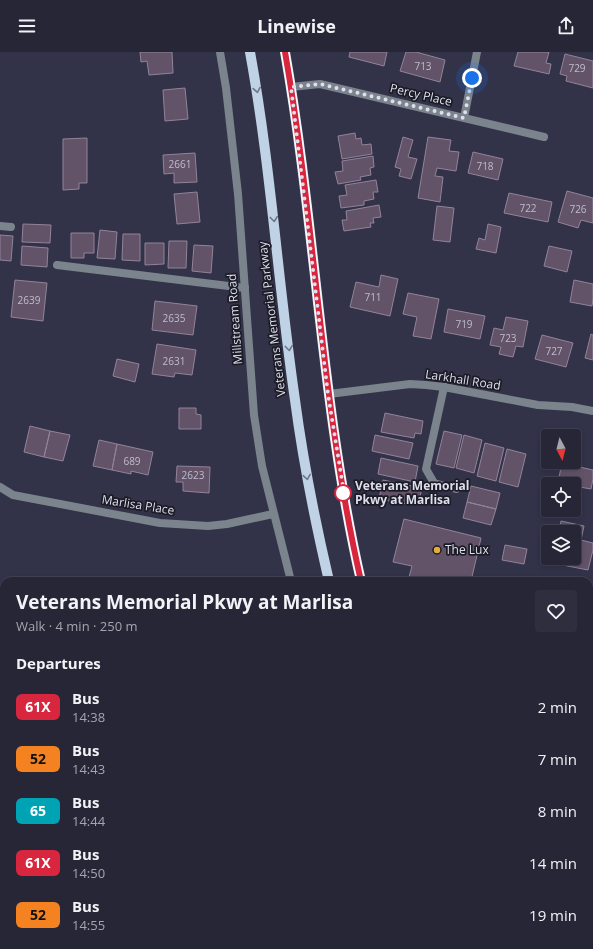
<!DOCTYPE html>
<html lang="en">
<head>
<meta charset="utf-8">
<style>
  :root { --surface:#262637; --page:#2e2e3f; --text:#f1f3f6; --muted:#a4a5ad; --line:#424352 }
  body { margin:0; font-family:"Open Sans",sans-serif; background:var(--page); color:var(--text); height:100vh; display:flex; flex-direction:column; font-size:15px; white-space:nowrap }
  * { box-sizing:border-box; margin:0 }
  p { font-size:13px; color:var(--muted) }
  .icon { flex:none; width:22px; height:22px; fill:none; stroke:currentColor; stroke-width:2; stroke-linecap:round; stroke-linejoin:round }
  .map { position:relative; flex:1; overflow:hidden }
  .drawer { position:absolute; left:0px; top:525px; width:593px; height:372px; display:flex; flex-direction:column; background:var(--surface); border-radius:12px 12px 0 0; box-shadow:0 2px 6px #0003,0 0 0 1px var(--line) }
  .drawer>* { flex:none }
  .badge { padding:0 8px; border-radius:6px; font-size:14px; line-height:26px }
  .needle { width:26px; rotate:173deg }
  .fabs { position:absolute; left:541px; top:377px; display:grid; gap:8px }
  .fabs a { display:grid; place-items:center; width:40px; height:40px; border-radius:4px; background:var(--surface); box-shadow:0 2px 6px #0003,0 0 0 1px var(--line); font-size:20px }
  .you { position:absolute; width:20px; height:20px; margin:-10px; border:3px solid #fff; border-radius:50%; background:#1a73e8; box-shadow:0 0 0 6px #1a73e833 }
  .map>.badge { position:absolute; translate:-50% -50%; box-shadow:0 0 0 2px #fff }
  h2 { padding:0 16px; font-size:15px; line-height:36px }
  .round { display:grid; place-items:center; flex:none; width:42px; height:42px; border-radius:4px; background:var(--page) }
  .head { display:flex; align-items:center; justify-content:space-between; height:68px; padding:0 16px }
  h1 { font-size:19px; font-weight:700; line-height:30px }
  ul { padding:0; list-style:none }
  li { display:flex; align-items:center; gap:12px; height:52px; padding:0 16px }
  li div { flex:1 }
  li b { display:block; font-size:15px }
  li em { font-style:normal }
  li .badge { min-width:44px; font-weight:700; text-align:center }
  header { display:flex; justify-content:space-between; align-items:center; height:52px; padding:0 16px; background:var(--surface); font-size:18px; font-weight:700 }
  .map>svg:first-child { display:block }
  .building { fill:#625369; stroke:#92839a }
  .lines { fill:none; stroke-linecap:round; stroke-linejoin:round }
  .lane { stroke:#7b848d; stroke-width:8 }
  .street { stroke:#7b848d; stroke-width:8 }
  .primary { stroke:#c0d2e5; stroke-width:10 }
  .oneway { stroke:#6e7786 }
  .line-casing { stroke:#fff; stroke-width:9 }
  .line { stroke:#d7263d; stroke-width:6 }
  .walk { stroke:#dedfee; stroke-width:4; stroke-dasharray:0 7.2 }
  .stop-dot { fill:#fff; stroke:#d7263d; stroke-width:2 }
  .poi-dot { fill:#e5ad36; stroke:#1b1c26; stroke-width:1.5 }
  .labels { text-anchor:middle; stroke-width:3.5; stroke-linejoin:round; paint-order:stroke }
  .number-label { font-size:10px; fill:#bfbccd }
  .street-label { font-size:12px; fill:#dedfee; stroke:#1b1c26 }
  .stop-label { font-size:12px; font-weight:bold; fill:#dedfee; stroke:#1b1c26; text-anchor:start }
  .poi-label { font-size:12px; fill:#dedfee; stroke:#1b1c26; text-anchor:start }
</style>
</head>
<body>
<header><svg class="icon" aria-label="menu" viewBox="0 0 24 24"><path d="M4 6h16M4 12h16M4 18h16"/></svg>Linewise<svg class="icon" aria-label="share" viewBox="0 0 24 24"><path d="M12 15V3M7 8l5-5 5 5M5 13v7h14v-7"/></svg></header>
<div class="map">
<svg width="593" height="897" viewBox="0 0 593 897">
  <rect width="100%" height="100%" fill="#323349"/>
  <!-- building -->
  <path class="building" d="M140,0H172L173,21L149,23L147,9L141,10Z
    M350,0H387L384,14L349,5Z
    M406,0H416L445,8L440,30L400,19Z
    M518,0H549L546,11L551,12L549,22L514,14Z
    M565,2L593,9V36L566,29L567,24L560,22Z
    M185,36L188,67L165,69L163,38Z
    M355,81L356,87L361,86L362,93L371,92L372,102L342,107L338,84Z
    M403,85L413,88L408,105L417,107L411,127L399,124L401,117L395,115Z
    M428,85L451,88L449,99L459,100L456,119L437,116L435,124L443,125L440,150L418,146Z
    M87,86V131H79V137L63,138V87Z
    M473,100L503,107L498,128L468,121Z
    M195,101L197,130L174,131V121L164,122L163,103Z
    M373,104L374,115L370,116L371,123L360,125L361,128L338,132L335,120L343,119L342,109Z
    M376,128L378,140H373L374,147L364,149V153L341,156L339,144L347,143L345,133Z
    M567,139L593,146V171L581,168L578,176L558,170Z
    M197,140L200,170L177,172L174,142Z
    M509,141L552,150L548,170L504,161Z
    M379,153L381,165L373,166L374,171H370L371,175L344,179L342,168H347L346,159Z
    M437,154L454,156L450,190L433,188Z
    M23,172L51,173L50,191L22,190Z
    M488,172L501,175L496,201L476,197L479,186L485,188Z
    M100,178L117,180L115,207L97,206Z
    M71,181H94V201H84V206H71Z
    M123,182H140V209L122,208Z
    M0,183L13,184L11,209L0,208Z
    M169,189H187L186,216H168Z
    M145,191H164V212L145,213Z
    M194,193L213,194L211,221L192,219Z
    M22,194L48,196L47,215L21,213Z
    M549,194L572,199L567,220L544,214Z
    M381,223L398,227L390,264L350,255L356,230L379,235Z
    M15,228L47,231L43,269L11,265Z
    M574,228L593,232V247L592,254L570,250Z
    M408,241L439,247L431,287L413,284L417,265L403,262Z
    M155,249L197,254L193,283L152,278Z
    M448,257L485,264L480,287L444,280Z
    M506,265L528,269L523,295L516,294L513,305L499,302L501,295L490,293L494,276L503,278Z
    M591,282L593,283V308L585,306Z
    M542,283L573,291L566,315L535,307Z
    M157,292L196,298L192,323L175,321L174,325L152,322Z
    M117,307L139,312L135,330L113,324Z
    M179,356H196V362L201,363V377H179Z
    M385,361L423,369L421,382L415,381L414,386L381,380Z
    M30,374L50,379L44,405L24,400Z
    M50,379L70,383L63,409L44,405Z
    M444,379L462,383L454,416L436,412Z
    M375,383L413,391L409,407L372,399Z
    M464,383L482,388L474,421L456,416Z
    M99,388L117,392L112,418L93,414Z
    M485,391L504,396L496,429L477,424Z
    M117,392L153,400L148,423L131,419V422L112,418Z
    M507,397L526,402L518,435L499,430Z
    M381,406L418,414L415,430L378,422Z
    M562,411L593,418V427L591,437L574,434V432L558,430Z
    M177,414L210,415L209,441L183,439V430H176Z
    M383,428L422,436L419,449L414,448L413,453L379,447Z
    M471,434L500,441L496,457L467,450Z
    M467,450L496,457L491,473L463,466Z
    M404,467L481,486L471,529H408L412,514L393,510Z
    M561,469L584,474L581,488L593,491V498L588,518L552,511L553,506H574V480H559Z
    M505,493L527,497L524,512L502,508Z"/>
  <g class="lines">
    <!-- lane -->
    <path class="lane" d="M0,174L11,175
      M57,213L245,236
      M444,335L426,417L434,431L456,437"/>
    <!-- street -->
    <path class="street" d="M220,0L226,36L238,142L254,363L262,414L291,529
      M291,35L320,32L544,85
      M464,66L477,0
      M329,342L410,332L426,333L444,335L538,353L572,355L593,359
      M0,435L13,443L160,471L208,474L227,472L273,462
      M589,719L593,720
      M411,893L413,897"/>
    <!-- primary -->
    <path class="primary" d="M250,0C271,115 278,232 295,348C303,409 315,469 329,529
      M285,0C316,176 321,355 361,529
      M453,893L455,897
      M487,893L489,897"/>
  </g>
  <!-- one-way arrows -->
  <defs><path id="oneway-chevron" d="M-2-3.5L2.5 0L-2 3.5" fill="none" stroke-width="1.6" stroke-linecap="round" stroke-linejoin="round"/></defs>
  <g class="oneway">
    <use href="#oneway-chevron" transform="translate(257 38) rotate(80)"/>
    <use href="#oneway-chevron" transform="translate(274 167) rotate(83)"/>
    <use href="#oneway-chevron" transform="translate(289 296) rotate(83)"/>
    <use href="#oneway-chevron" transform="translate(307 425) rotate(81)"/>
  </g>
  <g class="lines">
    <!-- line casing -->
    <g class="line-casing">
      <path id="line" d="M285,0C316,176 321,355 361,529"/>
    </g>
    <!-- line -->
    <use href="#line" class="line"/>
    <!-- walk -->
    <path class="walk" d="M343,441L345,447L328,342L291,35L320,32L464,66L472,26"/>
  </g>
  <!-- markers -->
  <circle class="stop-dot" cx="343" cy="441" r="8"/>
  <circle class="poi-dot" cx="437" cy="498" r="4"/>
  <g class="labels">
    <!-- number labels -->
    <g class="number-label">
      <text x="423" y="18">713</text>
      <text x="577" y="20">729</text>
      <text x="180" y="116">2661</text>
      <text x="485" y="118">718</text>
      <text x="528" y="160">722</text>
      <text x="578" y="161">726</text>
      <text x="373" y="249">711</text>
      <text x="29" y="252">2639</text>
      <text x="174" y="270">2635</text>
      <text x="464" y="276">719</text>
      <text x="508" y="290">723</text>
      <text x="554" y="303">727</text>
      <text x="174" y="313">2631</text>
      <text x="132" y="413">689</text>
      <text x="193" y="427">2623</text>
    </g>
    <!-- street labels -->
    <g class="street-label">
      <text transform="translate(421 43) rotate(13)" y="4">Percy Place</text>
      <text transform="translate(235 267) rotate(-94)" y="4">Millstream Road</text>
      <text transform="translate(272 267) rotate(-97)" y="4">Veterans Memorial Parkway</text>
      <text transform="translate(463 328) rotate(9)" y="4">Larkhall Road</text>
      <text transform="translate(138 453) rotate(9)" y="4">Marlisa Place</text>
    </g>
    <!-- stop labels -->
    <g class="stop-label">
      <text x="355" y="438">Veterans Memorial<tspan x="355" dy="14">Pkwy at Marlisa</tspan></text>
    </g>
    <!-- poi labels -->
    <g class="poi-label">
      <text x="445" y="502">The Lux</text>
    </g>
  </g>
</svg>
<div class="fabs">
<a><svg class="needle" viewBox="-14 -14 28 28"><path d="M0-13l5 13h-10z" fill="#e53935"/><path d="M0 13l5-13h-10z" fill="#a4a5ad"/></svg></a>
<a><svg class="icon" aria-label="locate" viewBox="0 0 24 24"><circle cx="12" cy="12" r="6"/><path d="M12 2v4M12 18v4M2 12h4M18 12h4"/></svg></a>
<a><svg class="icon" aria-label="layers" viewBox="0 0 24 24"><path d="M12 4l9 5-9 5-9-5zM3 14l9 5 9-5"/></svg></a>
</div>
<div class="you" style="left:472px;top:26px"></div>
<section class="drawer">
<div class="head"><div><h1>Veterans Memorial Pkwy at Marlisa</h1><p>Walk · 4 min · 250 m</p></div><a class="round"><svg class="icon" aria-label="heart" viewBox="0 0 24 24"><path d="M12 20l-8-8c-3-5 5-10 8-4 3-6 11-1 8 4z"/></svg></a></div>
<h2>Departures</h2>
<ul>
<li><span class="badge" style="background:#d7263d;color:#fff">61X</span><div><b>Bus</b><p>14:38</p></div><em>2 min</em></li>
<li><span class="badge" style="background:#f58220;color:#111">52</span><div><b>Bus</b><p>14:43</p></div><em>7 min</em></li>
<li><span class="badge" style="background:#00a3b4;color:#fff">65</span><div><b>Bus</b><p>14:44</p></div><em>8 min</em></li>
<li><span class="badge" style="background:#d7263d;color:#fff">61X</span><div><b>Bus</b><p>14:50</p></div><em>14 min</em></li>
<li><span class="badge" style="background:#f58220;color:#111">52</span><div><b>Bus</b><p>14:55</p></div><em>19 min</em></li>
</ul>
</section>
</div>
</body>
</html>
